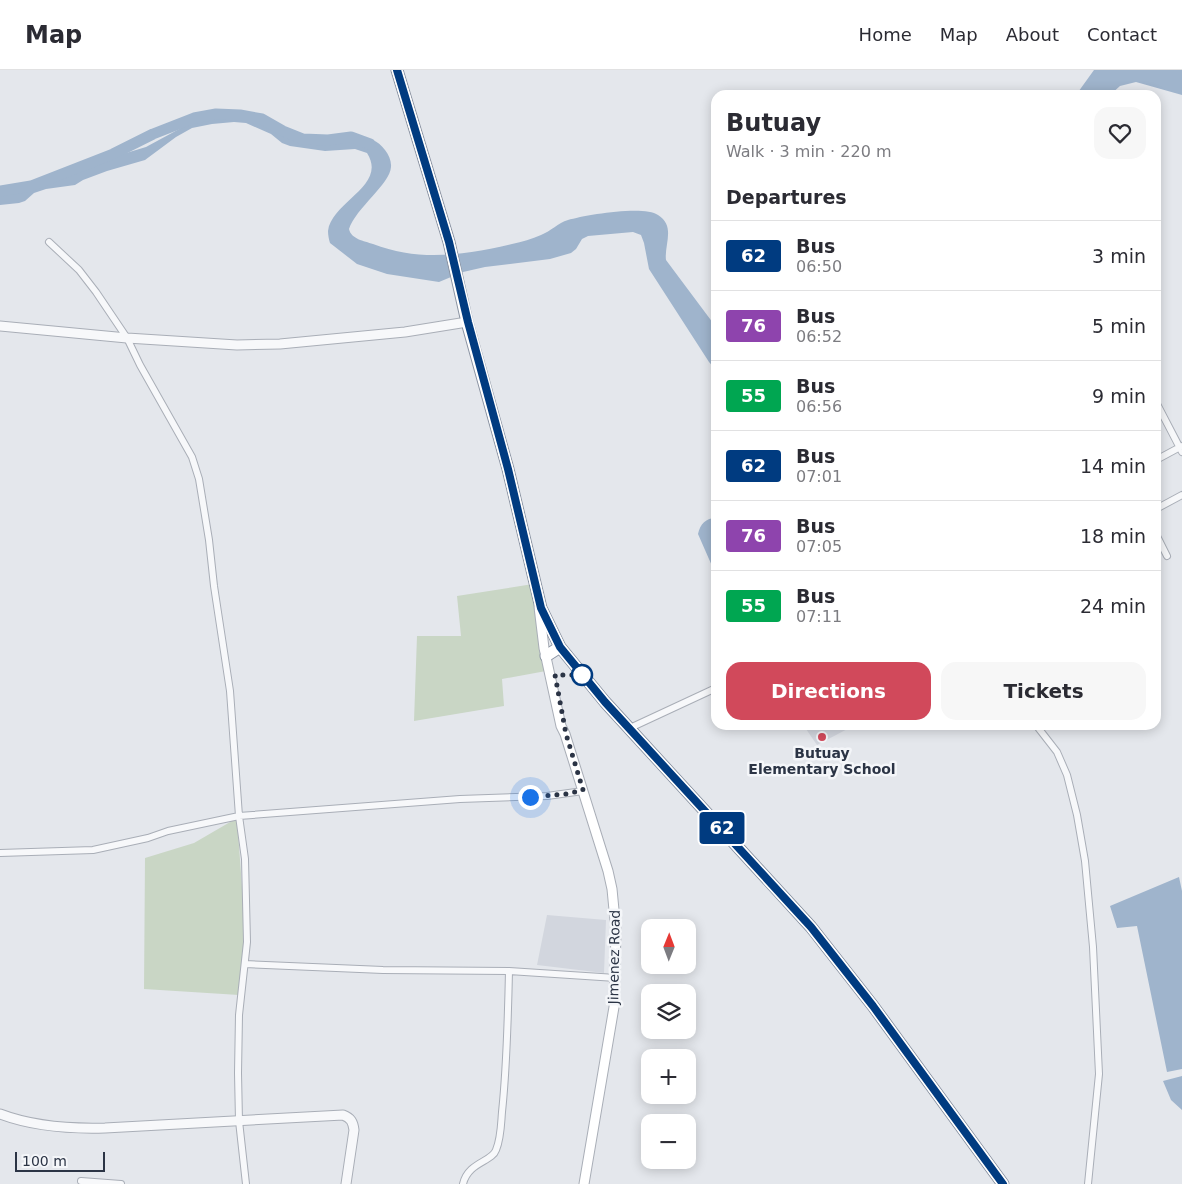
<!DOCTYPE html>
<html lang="en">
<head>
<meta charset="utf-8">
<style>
  :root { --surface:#fff; --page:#f7f7f7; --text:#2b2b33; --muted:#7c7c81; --line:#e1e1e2; --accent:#d1495b }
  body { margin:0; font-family:"DejaVu Sans",sans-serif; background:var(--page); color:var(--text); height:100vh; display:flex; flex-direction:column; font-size:19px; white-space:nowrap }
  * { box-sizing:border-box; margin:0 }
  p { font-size:16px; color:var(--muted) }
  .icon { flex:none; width:28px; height:28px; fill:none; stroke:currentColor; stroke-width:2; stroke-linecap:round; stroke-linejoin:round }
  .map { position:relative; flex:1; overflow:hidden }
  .side { position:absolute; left:711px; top:20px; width:450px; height:640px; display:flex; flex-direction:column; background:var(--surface); border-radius:15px; box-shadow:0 2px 12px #0003 }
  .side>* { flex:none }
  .badge { padding:0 10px; border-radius:4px; font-size:18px; line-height:32px }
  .needle { width:32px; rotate:1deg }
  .tools { position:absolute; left:641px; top:849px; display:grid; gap:10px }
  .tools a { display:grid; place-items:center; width:55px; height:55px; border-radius:10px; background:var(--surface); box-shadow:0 2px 12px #0003; font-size:25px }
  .scale { position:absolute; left:15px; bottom:12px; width:90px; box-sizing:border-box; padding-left:5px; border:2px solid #2b3445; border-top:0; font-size:14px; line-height:18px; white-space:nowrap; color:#2b3445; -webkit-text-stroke:4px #f4f6f9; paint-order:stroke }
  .you { position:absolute; width:25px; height:25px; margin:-12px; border:4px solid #fff; border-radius:50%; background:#1a73e8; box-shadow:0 0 0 8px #1a73e833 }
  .map>.badge { position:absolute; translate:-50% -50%; box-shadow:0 0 0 2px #fff }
  h2 { padding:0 15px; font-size:19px; line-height:45px }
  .round { display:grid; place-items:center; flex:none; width:52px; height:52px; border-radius:15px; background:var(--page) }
  .headline { display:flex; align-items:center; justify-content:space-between; height:85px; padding:0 15px }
  h1 { font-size:24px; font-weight:700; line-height:38px }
  .action { display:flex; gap:10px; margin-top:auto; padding:10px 15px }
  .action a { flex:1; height:58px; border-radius:15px; background:var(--accent); color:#fff; font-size:20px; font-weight:700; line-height:58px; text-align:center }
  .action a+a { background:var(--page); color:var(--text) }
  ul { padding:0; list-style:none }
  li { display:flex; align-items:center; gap:15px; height:70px; padding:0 15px; border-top:1px solid var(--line) }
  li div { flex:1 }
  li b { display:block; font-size:19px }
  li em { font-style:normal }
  li .badge { min-width:55px; font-weight:700; text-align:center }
  header { display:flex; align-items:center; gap:30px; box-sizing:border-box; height:70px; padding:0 25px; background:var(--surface); border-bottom:1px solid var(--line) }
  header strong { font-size:24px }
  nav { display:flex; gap:28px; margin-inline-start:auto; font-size:18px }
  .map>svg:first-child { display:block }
  .built { fill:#d2d6de }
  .green { fill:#c9d6c5 }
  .water { fill:#9fb4cc }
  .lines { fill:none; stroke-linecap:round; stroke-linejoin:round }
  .river { stroke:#9fb4cc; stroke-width:11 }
  .minor-casing { stroke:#a9aeb7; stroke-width:8 }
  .tertiary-casing { stroke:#a9aeb7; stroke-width:11 }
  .secondary-casing { stroke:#a9aeb7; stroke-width:11 }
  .trunk-casing { stroke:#8b94a3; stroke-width:13 }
  .minor { stroke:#f7f8fa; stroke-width:6 }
  .tertiary { stroke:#f7f8fa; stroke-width:9 }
  .secondary { stroke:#fff; stroke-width:9 }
  .trunk { stroke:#fff; stroke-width:11 }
  .line-casing { stroke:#fff; stroke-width:11 }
  .line { stroke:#003b80; stroke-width:8 }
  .walk { stroke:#2b3445; stroke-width:5; stroke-dasharray:0 9 }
  .stop-dot { fill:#fff; stroke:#003b80; stroke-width:2.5 }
  .poi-dot { fill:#d1495b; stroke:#f4f6f9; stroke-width:2 }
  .labels { text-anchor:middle; stroke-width:5; stroke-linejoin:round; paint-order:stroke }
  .poi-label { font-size:14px; font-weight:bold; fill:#2b3445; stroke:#f4f6f9 }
  .street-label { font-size:14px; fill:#2b3445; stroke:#f4f6f9 }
</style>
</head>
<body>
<header>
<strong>Map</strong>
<nav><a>Home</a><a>Map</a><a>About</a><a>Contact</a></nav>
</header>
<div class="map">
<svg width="1182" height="1114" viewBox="0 0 1182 1114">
  <rect width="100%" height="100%" fill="#e4e7ec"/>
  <!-- built -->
  <path class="built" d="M814,655H855L817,675L806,659Z
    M547,845L606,850L604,903L537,895Z"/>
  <!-- green -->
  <path class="green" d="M533,514L546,601L502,609L504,636L414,651L417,566H461L457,526Z
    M237,748L245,859L239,925L144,919L145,788L194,773Z"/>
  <!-- water -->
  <path class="water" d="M1094,0H1182V25L1136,12L1120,16L1110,25H1076Z
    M222,46C239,46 258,49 273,58C282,63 290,70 301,72C320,75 358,64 373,70C382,74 392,86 391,97C390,114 356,138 349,159C351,169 364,171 373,174C420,192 464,185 512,174C522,172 532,169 541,165C551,161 558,153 568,150C585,145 644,135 658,145C676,156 664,175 666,190L716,257V300L709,292L649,199L644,173L641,165L633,162L588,166L582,169L576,179L571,183L550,189L485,197L463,202L439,212L387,204L357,194L330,173C329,170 328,165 328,161C332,131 388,116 367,83L355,79L325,81L290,76L282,73L271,64L246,53L234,52L212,54L192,58L176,67L145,90L107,101L83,110L75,115L46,119L34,123L25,131L19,133L0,135V124L49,112L93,93L146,77L194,51Z
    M716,448V505L698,464C700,454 706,448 716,448Z
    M1179,807L1182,821V999L1167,1002L1137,856L1117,858L1110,836Z
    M1182,1006V1040L1171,1030L1163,1011Z"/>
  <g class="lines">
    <!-- river -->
    <path class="river" d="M0,121L31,116L113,84L153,64L194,48L216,44L240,45L262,49L283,61L303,69L328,70L351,67L370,74"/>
    <!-- minor casing -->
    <g class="minor-casing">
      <path id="minor" d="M49,172L79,200L96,222L127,268L140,295L192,387L199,409L209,470L214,516L230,621L239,746L245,789L247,872L239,945L238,1003L239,1051L246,1114
        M1156,332L1182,382
        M1156,390L1182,376
        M1156,439L1182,425
        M1156,464L1167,486
        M1036,655L1057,682L1067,705L1077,745L1085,791L1093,877L1099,1004L1088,1114
        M630,658L716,618
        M0,783L93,780L148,768L168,761L239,746L460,729L547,726L583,721
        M245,894L383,900L509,901L616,908
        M81,1111L121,1114
        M463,1114C468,1092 492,1092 496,1080C501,1068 501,1054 502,1042C507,995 508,948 509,901"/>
    </g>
    <!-- tertiary casing -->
    <g class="tertiary-casing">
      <path id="tertiary" d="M0,256L127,268L237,275L280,274L405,262L467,252
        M0,1044C34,1057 70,1059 105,1058L343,1045C351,1048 353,1052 354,1060L346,1114"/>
    </g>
    <!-- secondary casing -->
    <g class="secondary-casing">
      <path id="secondary" d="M539,537L544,578L561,656L565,664L608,801L612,819L616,861L614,937L584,1114"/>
    </g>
    <!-- trunk casing -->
    <g class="trunk-casing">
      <path id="trunk" d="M397,0L449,172L467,252L508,399L541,538L560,577L605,632L811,857L873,936L1003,1114
        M546,586L560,577"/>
    </g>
    <!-- minor -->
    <use href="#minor" class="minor"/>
    <!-- tertiary -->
    <use href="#tertiary" class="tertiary"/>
    <!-- secondary -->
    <use href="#secondary" class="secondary"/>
    <!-- trunk -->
    <use href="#trunk" class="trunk"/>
  </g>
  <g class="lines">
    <!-- line casing -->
    <g class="line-casing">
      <path id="line" d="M397,0L449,172L468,252L508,399L541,538L560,577L605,632L811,857L873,936L1003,1114"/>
    </g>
    <!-- line -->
    <use href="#line" class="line"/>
    <!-- walk -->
    <path class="walk" d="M530,727L566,724L583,720L566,664L555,605H582"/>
  </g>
  <!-- markers -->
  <circle class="stop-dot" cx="582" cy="605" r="10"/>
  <circle class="poi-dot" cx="822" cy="667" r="5"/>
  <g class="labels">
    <!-- poi labels -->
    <g class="poi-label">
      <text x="822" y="688">Butuay<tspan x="822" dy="16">Elementary School</tspan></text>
    </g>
    <!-- street labels -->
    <g class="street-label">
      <text transform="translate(614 887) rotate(-89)" y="5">Jimenez Road</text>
    </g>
  </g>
</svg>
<div class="tools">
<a><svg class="needle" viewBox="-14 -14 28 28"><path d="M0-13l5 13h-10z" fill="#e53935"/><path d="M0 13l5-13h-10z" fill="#7c7c81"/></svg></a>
<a><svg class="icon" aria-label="layers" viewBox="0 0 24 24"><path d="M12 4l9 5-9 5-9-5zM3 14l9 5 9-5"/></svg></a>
<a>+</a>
<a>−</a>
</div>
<div class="scale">100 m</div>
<div class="you" style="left:530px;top:727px"></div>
<b class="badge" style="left:722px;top:758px;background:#003b80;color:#fff">62</b>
<section class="side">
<div class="headline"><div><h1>Butuay</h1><p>Walk · 3 min · 220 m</p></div><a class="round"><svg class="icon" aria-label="heart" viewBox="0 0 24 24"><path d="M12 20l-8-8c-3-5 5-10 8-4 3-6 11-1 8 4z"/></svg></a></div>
<h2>Departures</h2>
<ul>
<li><span class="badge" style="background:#003b80;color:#fff">62</span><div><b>Bus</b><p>06:50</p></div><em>3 min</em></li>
<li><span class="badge" style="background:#8e44ad;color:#fff">76</span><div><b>Bus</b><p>06:52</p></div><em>5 min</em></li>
<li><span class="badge" style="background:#00a651;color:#fff">55</span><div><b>Bus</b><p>06:56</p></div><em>9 min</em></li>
<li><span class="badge" style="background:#003b80;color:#fff">62</span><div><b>Bus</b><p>07:01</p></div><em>14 min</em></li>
<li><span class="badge" style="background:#8e44ad;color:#fff">76</span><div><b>Bus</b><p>07:05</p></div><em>18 min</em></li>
<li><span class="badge" style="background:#00a651;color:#fff">55</span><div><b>Bus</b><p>07:11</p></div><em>24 min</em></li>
</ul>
<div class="action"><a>Directions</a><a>Tickets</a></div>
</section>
</div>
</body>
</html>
